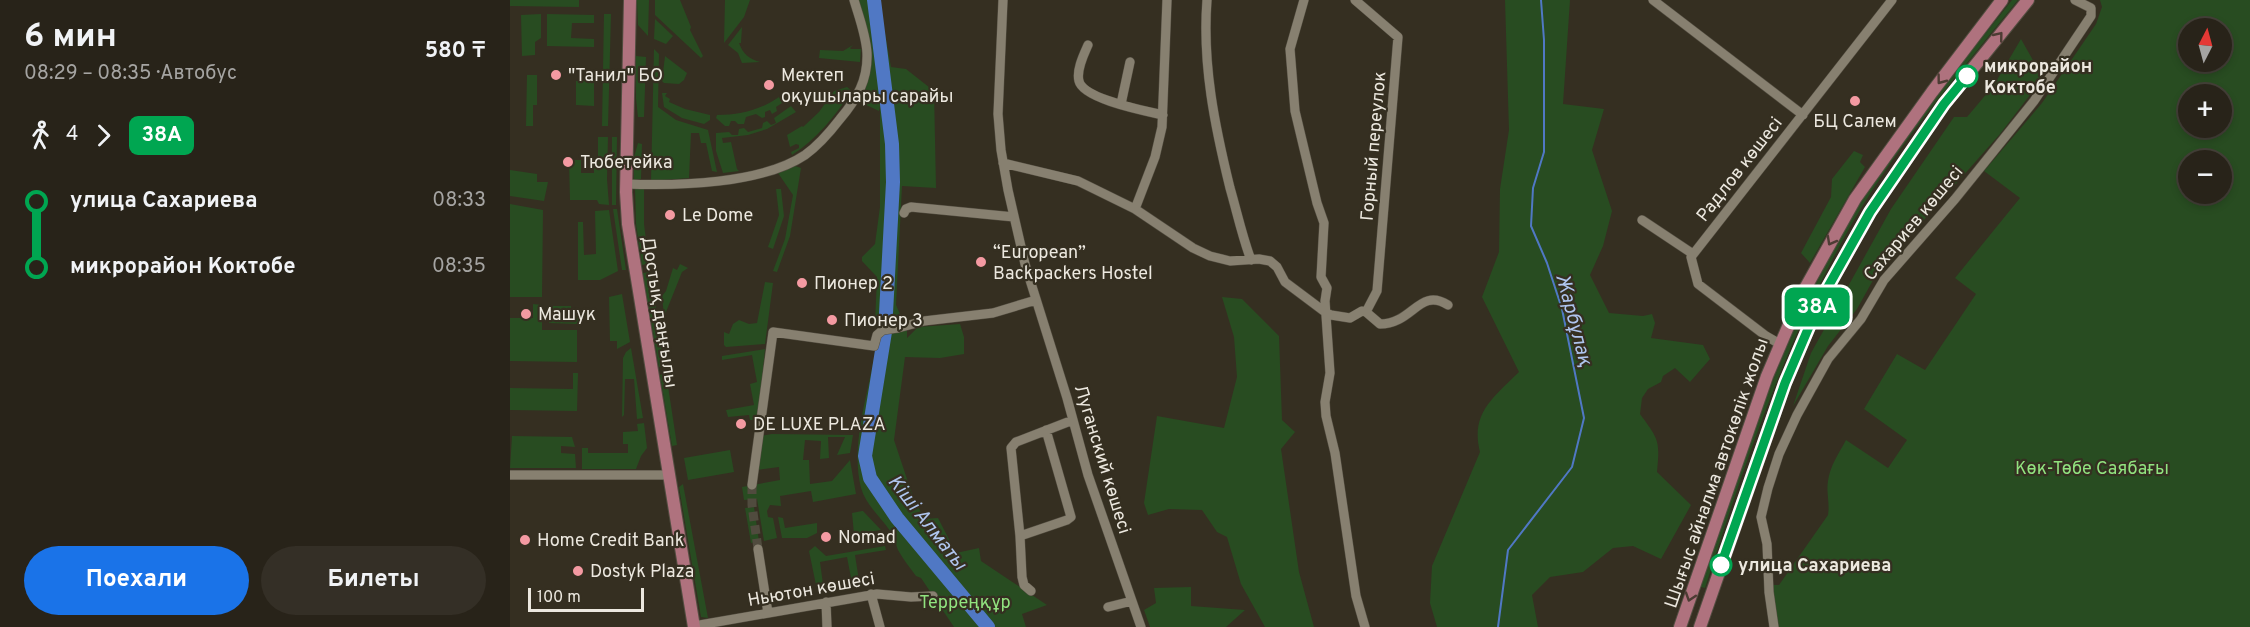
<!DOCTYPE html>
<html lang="ru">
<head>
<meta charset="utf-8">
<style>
  :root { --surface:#282319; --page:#342f26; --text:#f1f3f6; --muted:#a5a4a2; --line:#444038; --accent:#1a73e8 }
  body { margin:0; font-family:Overpass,sans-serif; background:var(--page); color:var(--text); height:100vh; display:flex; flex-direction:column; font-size:22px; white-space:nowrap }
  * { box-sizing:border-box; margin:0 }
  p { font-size:20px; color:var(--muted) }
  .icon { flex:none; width:33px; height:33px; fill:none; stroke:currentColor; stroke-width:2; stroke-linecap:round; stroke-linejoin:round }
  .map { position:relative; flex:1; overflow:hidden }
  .drawer { display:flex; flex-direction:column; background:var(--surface); width:510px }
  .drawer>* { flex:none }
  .badge { padding:0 12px; border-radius:9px; font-size:21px; line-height:39px }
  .needle { width:39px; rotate:6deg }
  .fabs { position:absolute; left:1668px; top:18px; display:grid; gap:12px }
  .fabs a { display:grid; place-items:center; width:54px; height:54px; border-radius:50%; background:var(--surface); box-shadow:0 3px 9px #0003,0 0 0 2px var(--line); font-size:30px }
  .scale { position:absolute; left:18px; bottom:15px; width:116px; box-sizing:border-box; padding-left:6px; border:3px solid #ece8df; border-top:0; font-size:16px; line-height:21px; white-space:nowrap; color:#ece8df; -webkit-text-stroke:4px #352f21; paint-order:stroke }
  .map>.badge { position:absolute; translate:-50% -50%; box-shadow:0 0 0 3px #fff }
  .legs { display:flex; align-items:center; gap:9px; height:66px; padding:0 24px; font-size:20px }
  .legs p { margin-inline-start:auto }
  .headline { display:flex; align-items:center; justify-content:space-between; height:102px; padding:0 24px }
  h1 { font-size:33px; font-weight:700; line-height:45px }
  .action { display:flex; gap:12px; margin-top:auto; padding:12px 24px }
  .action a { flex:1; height:69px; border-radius:36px; background:var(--accent); color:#fff; font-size:24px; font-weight:700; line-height:69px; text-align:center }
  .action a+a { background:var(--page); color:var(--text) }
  ul { padding:0 24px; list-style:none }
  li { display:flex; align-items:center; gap:21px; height:66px; font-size:22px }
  li i { display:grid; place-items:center; width:9px; height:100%; margin:0 8px; background:currentColor }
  li i::after { content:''; width:15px; height:15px; margin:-8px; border:4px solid; border-radius:50%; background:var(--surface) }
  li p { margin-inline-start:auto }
  li:first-child i { background:linear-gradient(#0000 50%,currentColor 0) }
  li:last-child i { background:linear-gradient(currentColor 50%,#0000 0) }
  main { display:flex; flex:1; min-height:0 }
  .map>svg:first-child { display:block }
  .green { fill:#284c21; fill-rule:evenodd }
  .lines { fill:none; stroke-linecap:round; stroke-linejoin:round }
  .stream { stroke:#5078c4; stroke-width:2 }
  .river { stroke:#5078c4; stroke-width:14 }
  .minor-tunnel { stroke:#504b3e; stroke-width:9; stroke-dasharray:9 4.5; stroke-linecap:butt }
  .minor-casing { stroke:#534d41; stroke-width:10 }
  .major-casing { stroke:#534d41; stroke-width:14 }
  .minor { stroke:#878070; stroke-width:9 }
  .major { stroke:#af727e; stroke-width:12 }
  .oneway { stroke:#4d3c34 }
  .line-1-casing { stroke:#fff; stroke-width:14 }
  .line-1 { stroke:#00a651; stroke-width:9 }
  .poi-dot { fill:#f49aa2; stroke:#352f21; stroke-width:2 }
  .stop-1-dot { fill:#fff; stroke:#00a651; stroke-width:3 }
  .labels { text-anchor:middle; stroke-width:4.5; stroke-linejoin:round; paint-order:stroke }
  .stop-label { font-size:18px; font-weight:bold; fill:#ece8df; stroke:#352f21; text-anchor:start }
  .poi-label { font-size:18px; fill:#ece8df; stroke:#352f21; text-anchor:start }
  .street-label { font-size:18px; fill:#ece8df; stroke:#352f21 }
  .park-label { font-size:18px; fill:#91e37f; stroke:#352f21 }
  .water-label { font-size:20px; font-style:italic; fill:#afc5ee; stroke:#352f21 }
</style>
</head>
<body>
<main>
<section class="drawer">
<div class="headline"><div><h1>6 мин</h1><p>08:29 – 08:35 · Автобус</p></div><b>580 ₸</b></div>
<div class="legs"><svg class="icon" aria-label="walk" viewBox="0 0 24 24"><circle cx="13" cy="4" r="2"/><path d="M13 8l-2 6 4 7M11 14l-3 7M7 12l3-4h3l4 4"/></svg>4<svg class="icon" aria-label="forward" viewBox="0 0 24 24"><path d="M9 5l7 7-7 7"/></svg><b class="badge" style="background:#00a651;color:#fff">38А</b></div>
<ul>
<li><i style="color:#00a651"></i><b>улица Сахариева</b><p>08:33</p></li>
<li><i style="color:#00a651"></i><b>микрорайон Коктобе</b><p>08:35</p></li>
</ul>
<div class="action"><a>Поехали</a><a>Билеты</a></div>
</section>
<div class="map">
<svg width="1740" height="627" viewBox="0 0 1740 627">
  <rect width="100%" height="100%" fill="#352f21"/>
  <!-- green -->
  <path class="green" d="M0,0H69V7L0,6Z
    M127,0H139L138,36L128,25Z
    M145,0H170L181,27L180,30L193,56L191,58L145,15Z
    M215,0H240L234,17L214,43Z
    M347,0H369L381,67L396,69L424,91L426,188L392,186L386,305L397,330V338L408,327L450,324L454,337V354L430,358L395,357L384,440L401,491L414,519L428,518L446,553L469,548L471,561L537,605L512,614L516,627H444L411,578L406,576C400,568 393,559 388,550C386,546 386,541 384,537C374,519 357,508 351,488C338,436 366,377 368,325L365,324L367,277L352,261V257L365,244L370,207V111L369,106V111L352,103L360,70Z
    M995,0H1060L1053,104L1094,109L1082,150L1102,211L1093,246L1080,275L1099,313L1133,316L1142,314L1145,323L1141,338L1193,345L1200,359L1180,382L1165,368L1153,376L1151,382L1138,389L1132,398L1130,414C1149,440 1150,440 1147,472L1181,505L1151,559L1123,546L1103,548L1073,572L1040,577L1022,595L1028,627H927L920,603L922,566L970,452C960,413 984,397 1009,372L972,297L989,252L990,189L999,130Z
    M1502,0H1508C1447,76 1381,152 1334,238C1273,348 1233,469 1195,588L1191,587C1229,467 1269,347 1331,236C1378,151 1442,76 1502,0Z
    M1590,0H1740V627H1268L1266,622L1263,585H1269L1318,515C1320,503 1316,492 1318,481C1320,466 1329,453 1336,440L1378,468L1397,440L1354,409L1387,354L1415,370L1466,294L1445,278L1510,198L1474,171L1532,103L1586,24L1592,7ZM1678,28H1712V62H1678ZM1678,94H1712V128H1678ZM1678,160H1712V194H1678Z
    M31,14V38L25,42V55L12,56L11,15Z
    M37,14L84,15V23H62L61,38L84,39V47L37,46Z
    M94,14H101L98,126H92Z
    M145,19L163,36L156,44L144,39Z
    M232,27L231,43H229C233,54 239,59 250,62L232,63L228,53L218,45Z
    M1511,39L1533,78L1490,134L1367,273L1347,309L1318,346L1283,406L1301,353L1381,209L1444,117H1457L1484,85Z
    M343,45L340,48L341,49H351L350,62L309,58L310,50L333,51Z
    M144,49L149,54L148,107L166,120L198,130L207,172L202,171L196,143H191L189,133H181L179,178L141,181Z
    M126,56L136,57L134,117H128L126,99Z
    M155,56L177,73L174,80L169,84L154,83L152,81Z
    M17,75H27V105H23V126H16Z
    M66,81H84V106L66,105Z
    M337,87L342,91C325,116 307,139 282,155L281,152L289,148V145L286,144L280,147L277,135L292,126L293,127L309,112L324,91Z
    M152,93H157L155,96L160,99L159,102L175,109L200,115V120L194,124L172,118L154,107Z
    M269,97L272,103L266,107L267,111L262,114L260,110L255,112V117L252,118L246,114L236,117L234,124H228L225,121H221L219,126H215L206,118L207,115C230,115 250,110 269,97Z
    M281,106L286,112L257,129L238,135L212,138L213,143L221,142L227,169L229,171L213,173L206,151V133L219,132L222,135H228L229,129L234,128L238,132L252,128L253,123L257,121L261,125L266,123L264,118Z
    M88,137H98L97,179L99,205L89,204L87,200H60L59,160H71V173H84V161L88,159Z
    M102,137H107L106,205H102Z
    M128,143L132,144L131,179L124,180V157Z
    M1344,151L1353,155L1350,162L1355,167L1300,263L1291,253L1321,197L1322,179Z
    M285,166L291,168L280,236L267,272L263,271L275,239L283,195L268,173Z
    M0,170L27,174V182H38L34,201L0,196Z
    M125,188H134V224L139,264L132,265L126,224Z
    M266,189H271L274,216L263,249L258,247L269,215Z
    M0,204L33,210L32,297H0Z
    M103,209H107L116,270H112Z
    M99,210L108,271L90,280H68V222H73L74,255L86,254L85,211Z
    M170,264L178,268L172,272L154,317L152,296L156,291L163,268L167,270Z
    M140,272L156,366L149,367L133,273Z
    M255,282L263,283L255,344L216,347L214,345V332L219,334L223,324L229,320L239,324L247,323Z
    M112,294L120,342L107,349V341H100L99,297Z
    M712,297L732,299L769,336L772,420L785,432L771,449L789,572L804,627H755L731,584L717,537L707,532L692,510L659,509L638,515L634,503L647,416L714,428L727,377L724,337Z
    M23,304L32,305V330H67V362L0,361V318H23Z
    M40,306H61V314H70L68,324L39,323Z
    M121,348L133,418L127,419L124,379H115L114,415L112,417L113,358L116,352Z
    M255,349L248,420L244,427L243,420H240L239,415L218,417L216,410L244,405L240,384L247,382L242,355L212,360V356Z
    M63,373H68L67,411L0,410V388L63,389Z
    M156,373L167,445L162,446L150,375Z
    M134,423L137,448L131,456L126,469H72V448H78V453H118V444H113V432L128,431L127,424Z
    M262,434L343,435L340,453L327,455L335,437H318L319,458L310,459L311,441L295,440L293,460H299L300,484L322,481L340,460L346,494L303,502L301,491L270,496L271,506L260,505L257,511L258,517L263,518L267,538L254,541L247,499L234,500L232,487L270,480L269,467L247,470L251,436Z
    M2,436L62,437L65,447L51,446V453L65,454L66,468H0Z
    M220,450L224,472L178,480L174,458Z
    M173,484L198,618L191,617L169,487Z
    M244,507L249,541L241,543L235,508Z
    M352,511H353L371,530L344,534L342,513Z
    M268,517L273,518L275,528L307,523V533L297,538H272Z
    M305,546L316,556L375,546L376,550L345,555L350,587L343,588L337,557L310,562L313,584L306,585L299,551Z
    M681,587V606L735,610L716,627H640L634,610L646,603L644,588Z"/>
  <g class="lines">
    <!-- stream -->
    <path class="stream" d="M988,627L998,550L1062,467L1074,418L1052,309L1037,263L1021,226L1023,188L1034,152V40L1031,0"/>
    <!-- river -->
    <path class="river" d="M364,0L382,144L383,182L375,332L355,456L360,478L387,518L478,627"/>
    <!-- minor-tunnel -->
    <path class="minor-tunnel" d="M242,485V505L248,549"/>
    <!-- minor casing -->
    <g class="minor-casing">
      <path id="minor" d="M493,0L488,114L491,150L498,190L515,264L557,398L578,475L631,627
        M697,0C692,64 705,127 720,188C727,212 732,236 741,260
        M794,0L780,49L785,111L807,203L814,223L811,277L817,288L815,301L820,373L815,402L816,416L825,453L846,596L855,627
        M845,0L888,37L867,291L856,312
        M1143,0L1293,115
        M578,45C574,54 566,70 569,81C573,99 636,111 653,115
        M611,104L620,62
        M493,163L568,181L625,209L683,248L700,256L720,261L749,259L760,261L767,267L775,282L815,312L821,315L840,318L852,311L856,312L870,324C903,324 909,287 938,305
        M116,184C167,186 252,184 295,155C309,145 320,132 330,119C347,99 358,80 357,53C356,35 349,17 344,0
        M625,209L645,157L652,127L657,0
        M394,213L396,209L401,207L504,217
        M1132,220L1183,254
        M1270,344L1256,336L1188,284L1181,257L1382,0
        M0,475H158
        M242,485L263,332L364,346L367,335L373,330L388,328L414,321L483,313L526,300
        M510,536L557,520L561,517L536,430
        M248,549L258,613
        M521,591L514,585L512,577L510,536L501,448L506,442L563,420
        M361,594L370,627
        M316,602L317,627
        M598,607L622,601
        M184,626L367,594L401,597L423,596
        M1264,627L1259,592L1257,544L1251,517L1258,488L1269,454L1287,415L1318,359L1351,319L1374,280L1445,199L1524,101L1581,16V8L1565,0"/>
    </g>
    <!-- major casing -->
    <g class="major-casing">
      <path id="major" d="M120,0L116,192L118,224L184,627
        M1170,627L1257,376L1292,294L1345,199L1422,92L1492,0
        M1190,627L1275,383L1310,301L1360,212L1434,104L1518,0"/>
    </g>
    <!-- minor -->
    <use href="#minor" class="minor"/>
    <!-- major -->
    <use href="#major" class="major"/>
  </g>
  <!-- one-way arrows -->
  <defs><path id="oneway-chevron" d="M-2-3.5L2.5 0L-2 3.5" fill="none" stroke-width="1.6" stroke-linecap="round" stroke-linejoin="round" transform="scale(1.5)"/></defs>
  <g class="oneway">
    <use href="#oneway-chevron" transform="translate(1489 36) rotate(-51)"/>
    <use href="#oneway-chevron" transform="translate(1431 80) rotate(127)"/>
    <use href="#oneway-chevron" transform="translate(1321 241) rotate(119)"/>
    <use href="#oneway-chevron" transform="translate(1180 597) rotate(108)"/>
  </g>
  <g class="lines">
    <!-- line-1 casing -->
    <g class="line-1-casing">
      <path id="line-1" d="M1211,565L1275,383L1310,301L1360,212L1434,104L1457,76"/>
    </g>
    <!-- line-1 -->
    <use href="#line-1" class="line-1"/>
  </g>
  <!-- markers -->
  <g class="poi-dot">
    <circle cx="46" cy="75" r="6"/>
    <circle cx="259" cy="85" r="6"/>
    <circle cx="1345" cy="101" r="6"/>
    <circle cx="58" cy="162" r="6"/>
    <circle cx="160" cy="215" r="6"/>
    <circle cx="471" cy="262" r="6"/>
    <circle cx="292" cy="283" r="6"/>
    <circle cx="16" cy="314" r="6"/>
    <circle cx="322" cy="320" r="6"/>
    <circle cx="231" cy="424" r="6"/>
    <circle cx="316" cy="537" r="6"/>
    <circle cx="15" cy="540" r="6"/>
    <circle cx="68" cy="571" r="6"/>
  </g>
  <g class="stop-1-dot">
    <circle cx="1457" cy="76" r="10"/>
    <circle cx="1211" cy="565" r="10"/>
  </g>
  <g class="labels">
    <!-- stop labels -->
    <g class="stop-label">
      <text x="1474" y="72">микрорайон<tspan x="1474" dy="21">Коктобе</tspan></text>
      <text x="1228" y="571">улица Сахариева</text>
    </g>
    <!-- poi labels -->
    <g class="poi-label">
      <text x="58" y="81">"Танил" БО</text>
      <text x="271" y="81">Мектеп<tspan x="271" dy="21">оқушылары сарайы</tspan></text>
      <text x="1345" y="127" text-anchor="middle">БЦ Салем</text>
      <text x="70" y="168">Тюбетейка</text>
      <text x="172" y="221">Le Dome</text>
      <text x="483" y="258">“European”<tspan x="483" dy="21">Backpackers Hostel</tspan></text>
      <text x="304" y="289">Пионер 2</text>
      <text x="28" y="320">Машук</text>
      <text x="334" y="326">Пионер 3</text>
      <text x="243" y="430">DE LUXE PLAZA</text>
      <text x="328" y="543">Nomad</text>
      <text x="27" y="546">Home Credit Bank</text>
      <text x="80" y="577">Dostyk Plaza</text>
    </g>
    <!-- street labels -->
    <g class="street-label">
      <text transform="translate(863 146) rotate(-85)" y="6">Горный переулок</text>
      <text transform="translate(1229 169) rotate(-52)" y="6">Радлов көшесі</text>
      <text transform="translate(1403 223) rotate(-50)" y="6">Сахариев көшесі</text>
      <text transform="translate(150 312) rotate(81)" y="6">Достық даңғылы</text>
      <text transform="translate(593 459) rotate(73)" y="6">Луганский көшесі</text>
      <text transform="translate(1206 473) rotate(-71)" y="6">Шығыс айналма автокөлік жолы</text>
      <text transform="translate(301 589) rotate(-10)" y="6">Ньютон көшесі</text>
    </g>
    <!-- park labels -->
    <g class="park-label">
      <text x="1582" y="474">Көк-Төбе Саябағы</text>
      <text x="455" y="608">Терреңқұр</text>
    </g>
    <!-- water labels -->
    <g class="water-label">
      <text transform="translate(1065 320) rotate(75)" y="7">Жарбұлақ</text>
      <text transform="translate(418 522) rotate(52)" y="7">Кіші Алматы</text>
    </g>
  </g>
</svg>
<div class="fabs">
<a><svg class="needle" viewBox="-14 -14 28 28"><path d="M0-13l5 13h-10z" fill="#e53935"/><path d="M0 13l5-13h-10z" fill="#a5a4a2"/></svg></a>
<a>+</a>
<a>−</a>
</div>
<div class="scale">100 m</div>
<b class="badge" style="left:1307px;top:307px;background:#00a651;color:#fff">38А</b>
</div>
</main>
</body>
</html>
